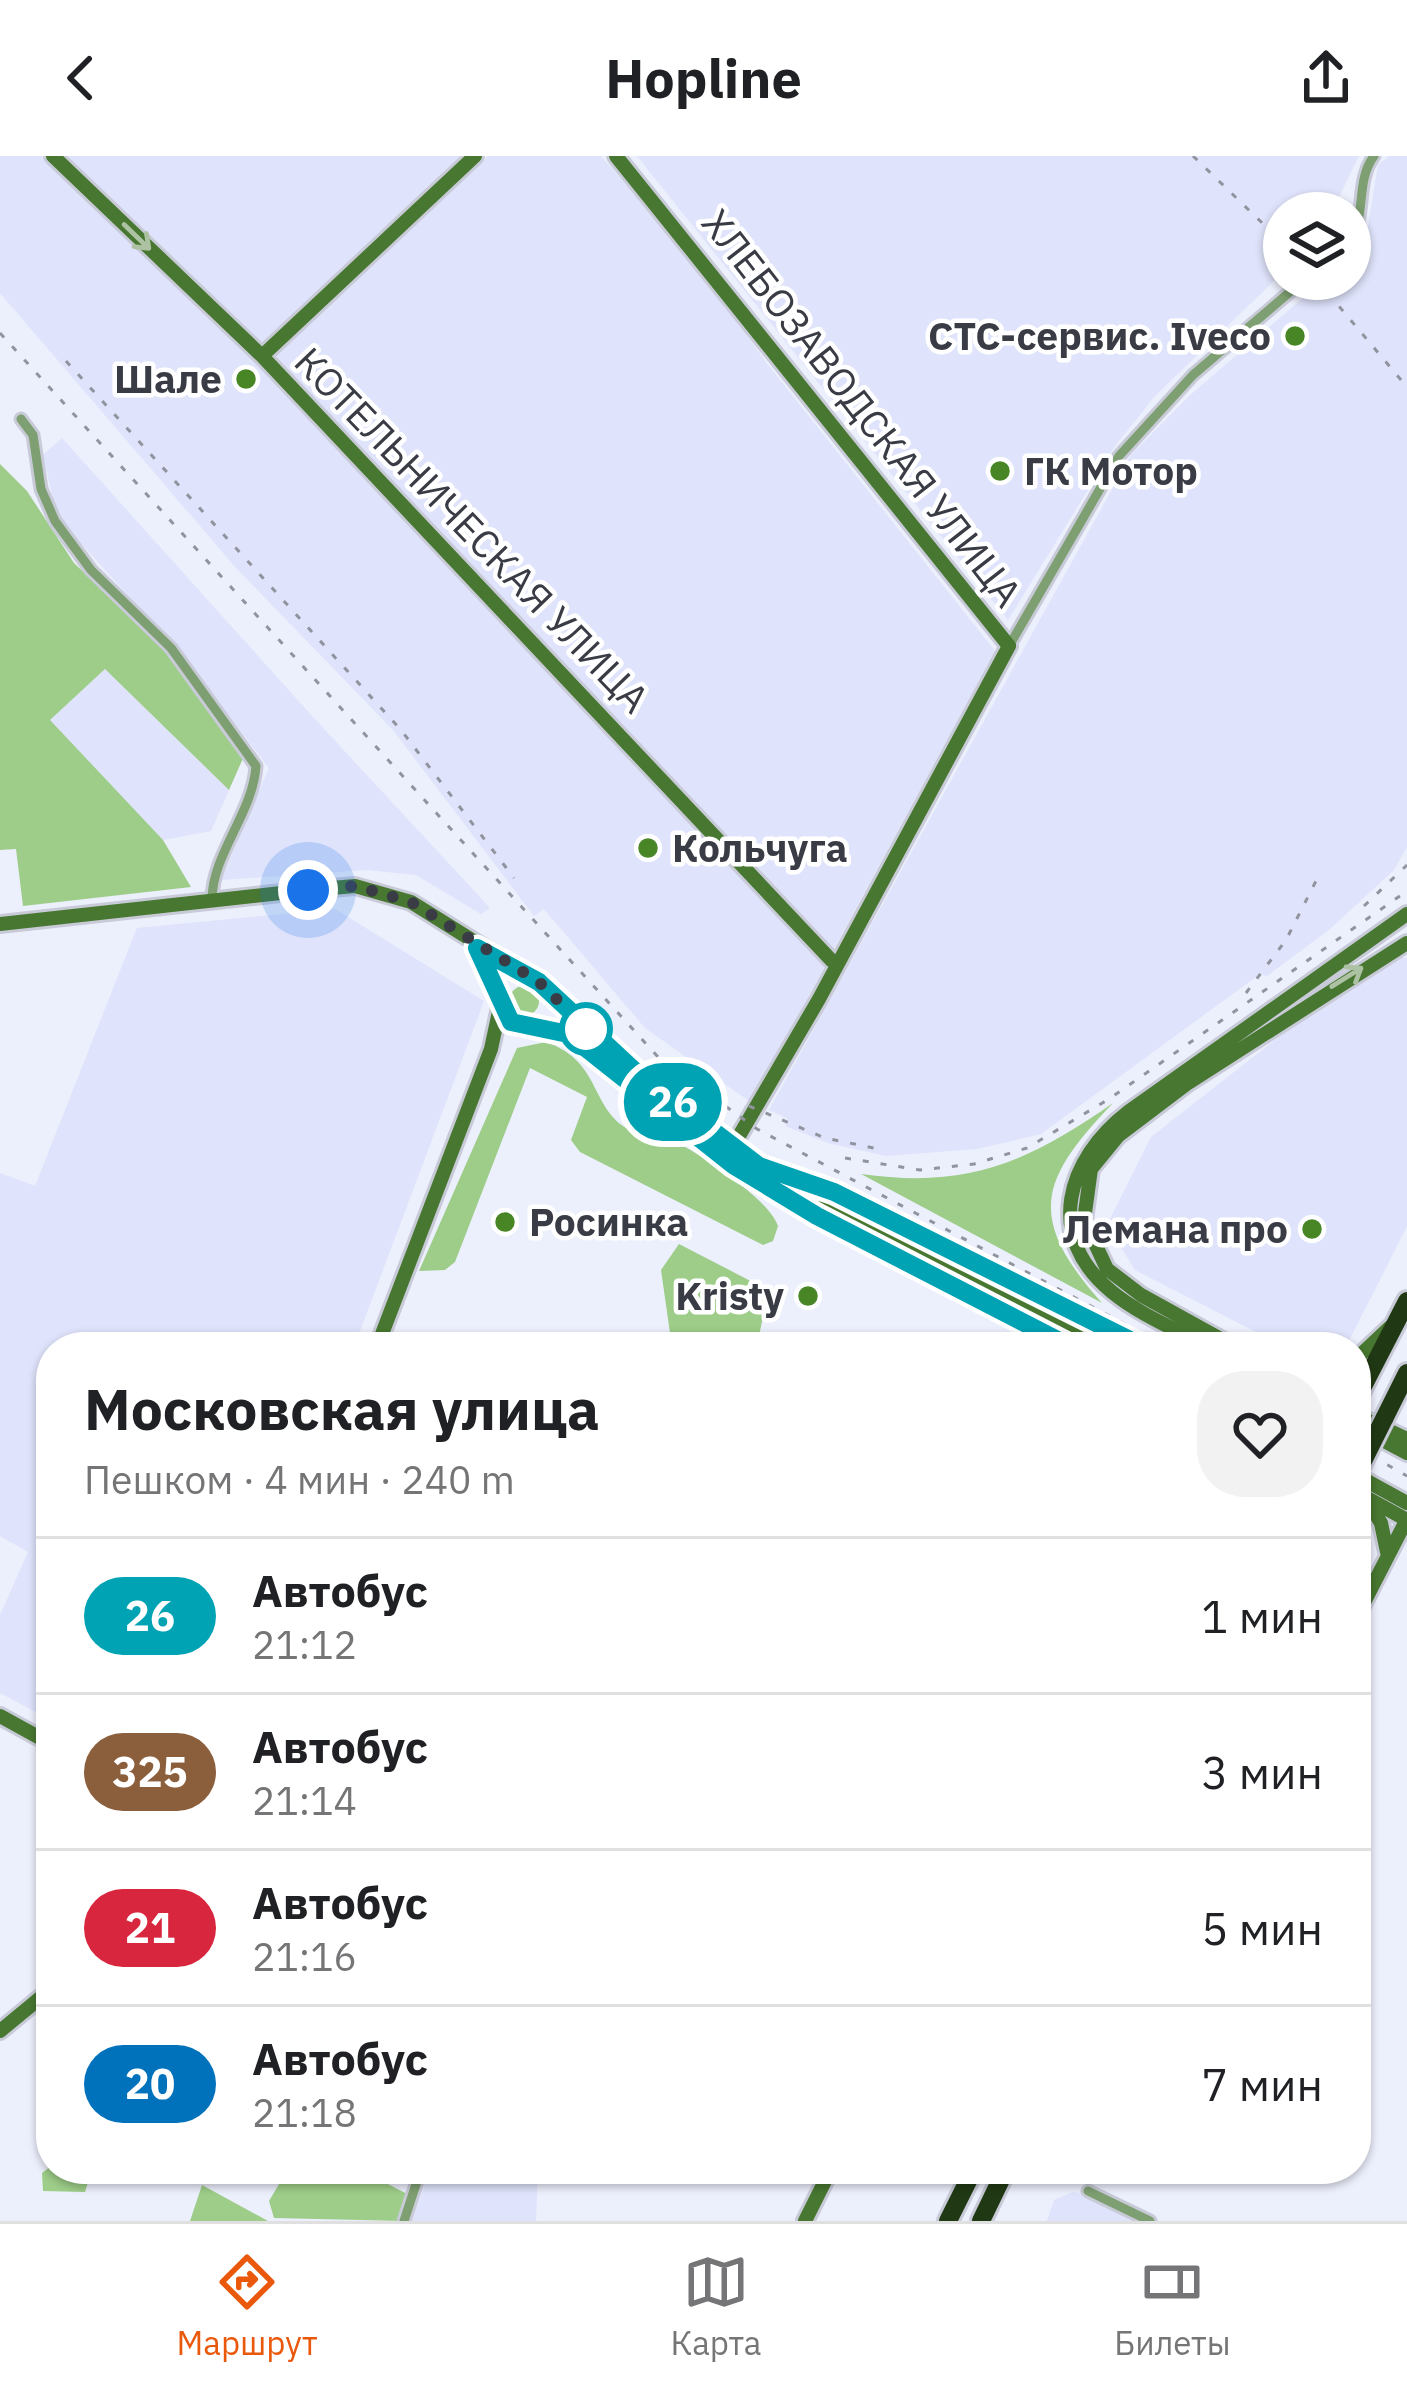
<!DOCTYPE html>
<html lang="ru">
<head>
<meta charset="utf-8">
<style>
  :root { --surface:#fff; --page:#f2f2f2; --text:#202124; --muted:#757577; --line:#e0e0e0; --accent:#ea580c }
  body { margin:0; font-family:"IBM Plex Sans",sans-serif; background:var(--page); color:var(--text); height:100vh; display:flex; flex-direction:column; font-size:45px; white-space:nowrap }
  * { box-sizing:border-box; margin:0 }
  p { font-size:39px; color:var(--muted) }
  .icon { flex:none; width:66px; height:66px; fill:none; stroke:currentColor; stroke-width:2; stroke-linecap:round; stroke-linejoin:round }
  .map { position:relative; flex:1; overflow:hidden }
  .details { position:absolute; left:36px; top:1176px; width:1335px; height:852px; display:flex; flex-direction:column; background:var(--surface); border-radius:48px; box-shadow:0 3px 9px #0004 }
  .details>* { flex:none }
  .badge { padding:0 24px; border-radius:39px; font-size:42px; line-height:78px }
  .controls { position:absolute; left:1263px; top:36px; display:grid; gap:24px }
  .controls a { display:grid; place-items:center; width:108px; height:108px; border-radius:50%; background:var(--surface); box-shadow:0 3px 9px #0004; font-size:60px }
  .you { position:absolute; width:60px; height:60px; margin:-30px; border:9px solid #fff; border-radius:50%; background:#1a73e8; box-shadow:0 0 0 18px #1a73e833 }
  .map>.badge { position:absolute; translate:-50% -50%; box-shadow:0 0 0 6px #fff }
  .round { display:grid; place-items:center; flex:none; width:126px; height:126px; border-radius:48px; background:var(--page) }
  .summary { display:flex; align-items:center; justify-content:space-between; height:204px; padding:0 48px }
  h1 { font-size:57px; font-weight:700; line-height:90px }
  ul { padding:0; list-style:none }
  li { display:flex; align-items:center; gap:36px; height:156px; padding:0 48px; border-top:3px solid var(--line) }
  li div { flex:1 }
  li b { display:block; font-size:45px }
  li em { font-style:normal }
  li .badge { min-width:132px; font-weight:700; text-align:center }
  header { display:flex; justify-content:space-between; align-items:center; height:156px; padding:0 48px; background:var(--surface); font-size:54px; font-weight:700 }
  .tabs { display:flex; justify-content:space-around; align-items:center; height:168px; border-top:3px solid var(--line); background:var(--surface); font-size:33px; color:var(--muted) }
  .tabs a { display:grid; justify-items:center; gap:6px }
  .tabs .current { color:var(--accent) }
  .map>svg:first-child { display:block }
  .built { fill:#dfe3fb }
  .green { fill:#9dcd88 }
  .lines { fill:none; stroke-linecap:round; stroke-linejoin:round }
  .street-casing { stroke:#c8cbd7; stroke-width:15 }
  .secondary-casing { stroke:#c8cbd7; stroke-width:20 }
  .highway-casing { stroke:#c8cbd7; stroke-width:24 }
  .street { stroke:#7e9f71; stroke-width:9 }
  .secondary { stroke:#477730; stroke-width:14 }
  .highway { stroke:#203914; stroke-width:18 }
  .rail { stroke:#91939e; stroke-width:3; stroke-dasharray:6 12; stroke-linecap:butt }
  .highway-bridge-casing { stroke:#c8cbd7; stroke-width:24; stroke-linecap:butt }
  .highway-bridge { stroke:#203914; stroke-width:18 }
  .oneway { stroke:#acc2a2 }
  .line-casing { stroke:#fff; stroke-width:27 }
  .line { stroke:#00a3b4; stroke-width:18 }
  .walk { stroke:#3a3c45; stroke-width:12; stroke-dasharray:0 21.6 }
  .poi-dot { fill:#478525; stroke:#fff; stroke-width:4.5 }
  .stop-dot { fill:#fff; stroke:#00a3b4; stroke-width:6 }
  .labels { text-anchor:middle; stroke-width:9; stroke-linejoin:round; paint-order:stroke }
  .poi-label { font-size:39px; font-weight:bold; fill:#3a3c45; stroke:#fff; text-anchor:end }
  .street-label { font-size:39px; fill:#3a3c45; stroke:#fff }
</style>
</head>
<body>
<header><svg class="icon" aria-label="back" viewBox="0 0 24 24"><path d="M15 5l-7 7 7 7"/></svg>Hopline<svg class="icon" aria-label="share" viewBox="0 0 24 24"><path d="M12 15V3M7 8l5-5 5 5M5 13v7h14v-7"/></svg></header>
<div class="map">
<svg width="1407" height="2065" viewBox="0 0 1407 2065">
  <rect width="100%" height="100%" fill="#eceffc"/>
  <!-- built -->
  <path class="built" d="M0,0H43L258,206L826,808L752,947L645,872L544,753L534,760L393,574L237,413L0,137Z
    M61,0H463L261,193Z
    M488,0H601L694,105L765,205L995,495L831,798L271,201Z
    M637,0H1359L1331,57H1284V115L1155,240L1115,290L1008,464Z
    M1389,0H1407V691L1394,714L1330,773L1267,820L1260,818L1041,978L977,993L886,1000L828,987L785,970L788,963L769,954L1131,299L1188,241L1325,123H1350V102L1368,69L1378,9Z
    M62,282L313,561L490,752L481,758L416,719L367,714L221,724L269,612L173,489L57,361L43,299Z
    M105,513L229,634L211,675L163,684L49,565Z
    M335,753L484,845L354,1191H51V1564L0,1537V1459L28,1396L0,1380V1017L35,1030L137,772Z
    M1402,802H1407V1070L1347,1189L1285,1191L1135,1114L1107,1069L1151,981L1307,859Z
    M430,2013H538L536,2065H412Z
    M1073,2036L1080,2037L1135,2065H1047L1054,2044Z"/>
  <!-- green -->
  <path class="green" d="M0,308L27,335L74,407L163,491L244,600L229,634L105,513L50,564L163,684L191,731L23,750L16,693L0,694Z
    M509 845a15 15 0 1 1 30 0a15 15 0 1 1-30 0Z
    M546,886C604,906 589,957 634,976C644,980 652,976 662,979C691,991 769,1042 778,1070L773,1085L763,1089L580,996L571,984L587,941L530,912L455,1106L445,1114L419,1115L517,892Z
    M1113,947C1038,1025 1027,1063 1102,1147L861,1018C967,1033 1027,1007 1113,947Z
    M679,1088L768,1134L757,1191L699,1186L672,1191L661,1114Z
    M51,2010L92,2013L85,2036L43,2035L42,2017Z
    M288,2013H359L411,2040L403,2065L274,2062L269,2045Z
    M202,2029L268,2065H190Z"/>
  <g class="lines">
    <!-- street casing -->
    <g class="street-casing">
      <path id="street" d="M1350,84C1367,60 1355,25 1374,0
        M21,263L33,279L41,333L55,365L91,414L171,492L256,610C253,657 212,698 212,744
        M1009,490L1119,300L1193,219L1305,123
        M1088,2035L1150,2065
        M404,2065L421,2013"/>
    </g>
    <!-- secondary casing -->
    <g class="secondary-casing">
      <path id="secondary" d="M53,0L262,200L832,805
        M616,0L1009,490L819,843L732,992
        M262,200L475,0
        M0,768L308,734L355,730L411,746L539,826L637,917L759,1009L823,1049L1104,1191
        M480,796L511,866L568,877L733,1009L817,1060L1071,1191
        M786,1019L834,1036L1144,1191
        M377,1191L491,893L500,851
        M1209,1191C1177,1174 1140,1159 1112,1136C1043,1080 1067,1003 1128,956L1407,758
        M1235,1191L1141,1139L1107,1113L1084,1064L1091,1013L1118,980L1188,927L1407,787
        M1356,1203L1390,1171
        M1356,1259L1407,1283
        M1356,1270L1407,1297
        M1356,1319L1407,1347
        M1356,1336L1407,1364
        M1365,1341L1381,1367L1387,1396
        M1356,1462L1407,1363
        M0,1560L51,1588
        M0,1875L51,1833
        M805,2065L831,2013"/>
    </g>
    <!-- highway casing -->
    <g class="highway-casing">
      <path id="highway" d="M1356,1244L1407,1145
        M1384,1263L1407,1217
        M948,2065L974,2013
        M981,2065L1006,2013"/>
    </g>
    <!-- street -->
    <use href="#street" class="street"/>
    <!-- secondary -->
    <use href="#secondary" class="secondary"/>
    <!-- highway -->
    <use href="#highway" class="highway"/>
    <!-- rail -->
    <path class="rail" d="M1193,0L1284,88
      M1316,123L1407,231
      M0,177L659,902L757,973L1168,1191
      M66,205L401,574L514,722
      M1364,750L1407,709
      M1246,837L1286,784L1317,723
      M749,950L825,982L874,992
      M845,1002L920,1014L974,1008L1027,992L1109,943L1407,735
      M1356,1291L1407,1320"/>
    <!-- highway-bridge casing -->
    <g class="highway-bridge-casing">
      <path id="highway-bridge" d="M1356,1319L1384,1263"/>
    </g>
    <!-- highway-bridge -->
    <use href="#highway-bridge" class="highway-bridge"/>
  </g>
  <!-- one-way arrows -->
  <defs><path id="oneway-shaft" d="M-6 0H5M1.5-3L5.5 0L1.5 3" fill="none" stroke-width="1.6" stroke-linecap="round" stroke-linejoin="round" transform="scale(3)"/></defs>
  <g class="oneway">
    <use href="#oneway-shaft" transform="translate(137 81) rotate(44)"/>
    <use href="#oneway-shaft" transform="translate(1347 821) rotate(-32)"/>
  </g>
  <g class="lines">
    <!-- line casing -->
    <g class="line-casing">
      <path id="line" d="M1071,1191L817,1060L733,1009L568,878L511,866L477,792L539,826L637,917L759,1010L834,1036L1144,1191"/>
    </g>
    <!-- line -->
    <use href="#line" class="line"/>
    <!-- walk -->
    <path class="walk" d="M308,734L355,730L411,746L539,826L591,877L586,873"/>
  </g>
  <!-- markers -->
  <g class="poi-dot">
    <circle cx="1295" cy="180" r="12"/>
    <circle cx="246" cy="223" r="12"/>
    <circle cx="1000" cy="315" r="12"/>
    <circle cx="648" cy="692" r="12"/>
    <circle cx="505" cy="1066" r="12"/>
    <circle cx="1312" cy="1073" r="12"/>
    <circle cx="808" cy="1140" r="12"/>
  </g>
  <circle class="stop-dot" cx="586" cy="873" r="24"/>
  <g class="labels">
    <!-- poi labels -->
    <g class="poi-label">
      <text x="1271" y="194">СТС-сервис. Iveco</text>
      <text x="222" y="237">Шале</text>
      <text x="1024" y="329" text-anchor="start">ГК Мотор</text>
      <text x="672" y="706" text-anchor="start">Кольчуга</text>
      <text x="529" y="1080" text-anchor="start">Росинка</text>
      <text x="1288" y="1087">Лемана про</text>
      <text x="784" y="1154">Kristy</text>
    </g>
    <!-- street labels -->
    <g class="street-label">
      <text transform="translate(862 252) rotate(52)" y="14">ХЛЕБОЗАВОДСКАЯ УЛИЦА</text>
      <text transform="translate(472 374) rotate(46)" y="14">КОТЕЛЬНИЧЕСКАЯ УЛИЦА</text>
    </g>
  </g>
</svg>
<div class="controls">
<a><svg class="icon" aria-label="layers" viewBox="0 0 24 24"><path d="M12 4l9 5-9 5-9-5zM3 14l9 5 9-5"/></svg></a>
</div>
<div class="you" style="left:308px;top:734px"></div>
<b class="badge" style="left:673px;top:946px;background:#00a3b4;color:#fff">26</b>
<section class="details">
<div class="summary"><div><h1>Московская улица</h1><p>Пешком · 4 мин · 240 m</p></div><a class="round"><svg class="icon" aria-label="heart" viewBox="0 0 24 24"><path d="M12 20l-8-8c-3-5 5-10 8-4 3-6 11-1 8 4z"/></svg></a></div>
<ul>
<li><span class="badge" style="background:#00a3b4;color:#fff">26</span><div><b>Автобус</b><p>21:12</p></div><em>1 мин</em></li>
<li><span class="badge" style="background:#8b5e3c;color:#fff">325</span><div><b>Автобус</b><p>21:14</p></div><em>3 мин</em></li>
<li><span class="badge" style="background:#d7263d;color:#fff">21</span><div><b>Автобус</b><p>21:16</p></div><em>5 мин</em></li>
<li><span class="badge" style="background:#0072bc;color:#fff">20</span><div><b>Автобус</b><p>21:18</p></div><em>7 мин</em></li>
</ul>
</section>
</div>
<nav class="tabs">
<a class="current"><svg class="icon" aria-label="directions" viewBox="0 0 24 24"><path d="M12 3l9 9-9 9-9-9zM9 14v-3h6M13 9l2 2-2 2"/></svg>Маршрут</a>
<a><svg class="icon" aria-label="map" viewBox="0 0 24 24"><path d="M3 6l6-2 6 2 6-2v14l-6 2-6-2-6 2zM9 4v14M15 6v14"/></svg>Карта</a>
<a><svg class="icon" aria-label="tickets" viewBox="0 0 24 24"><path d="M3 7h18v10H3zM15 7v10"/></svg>Билеты</a>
</nav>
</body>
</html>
